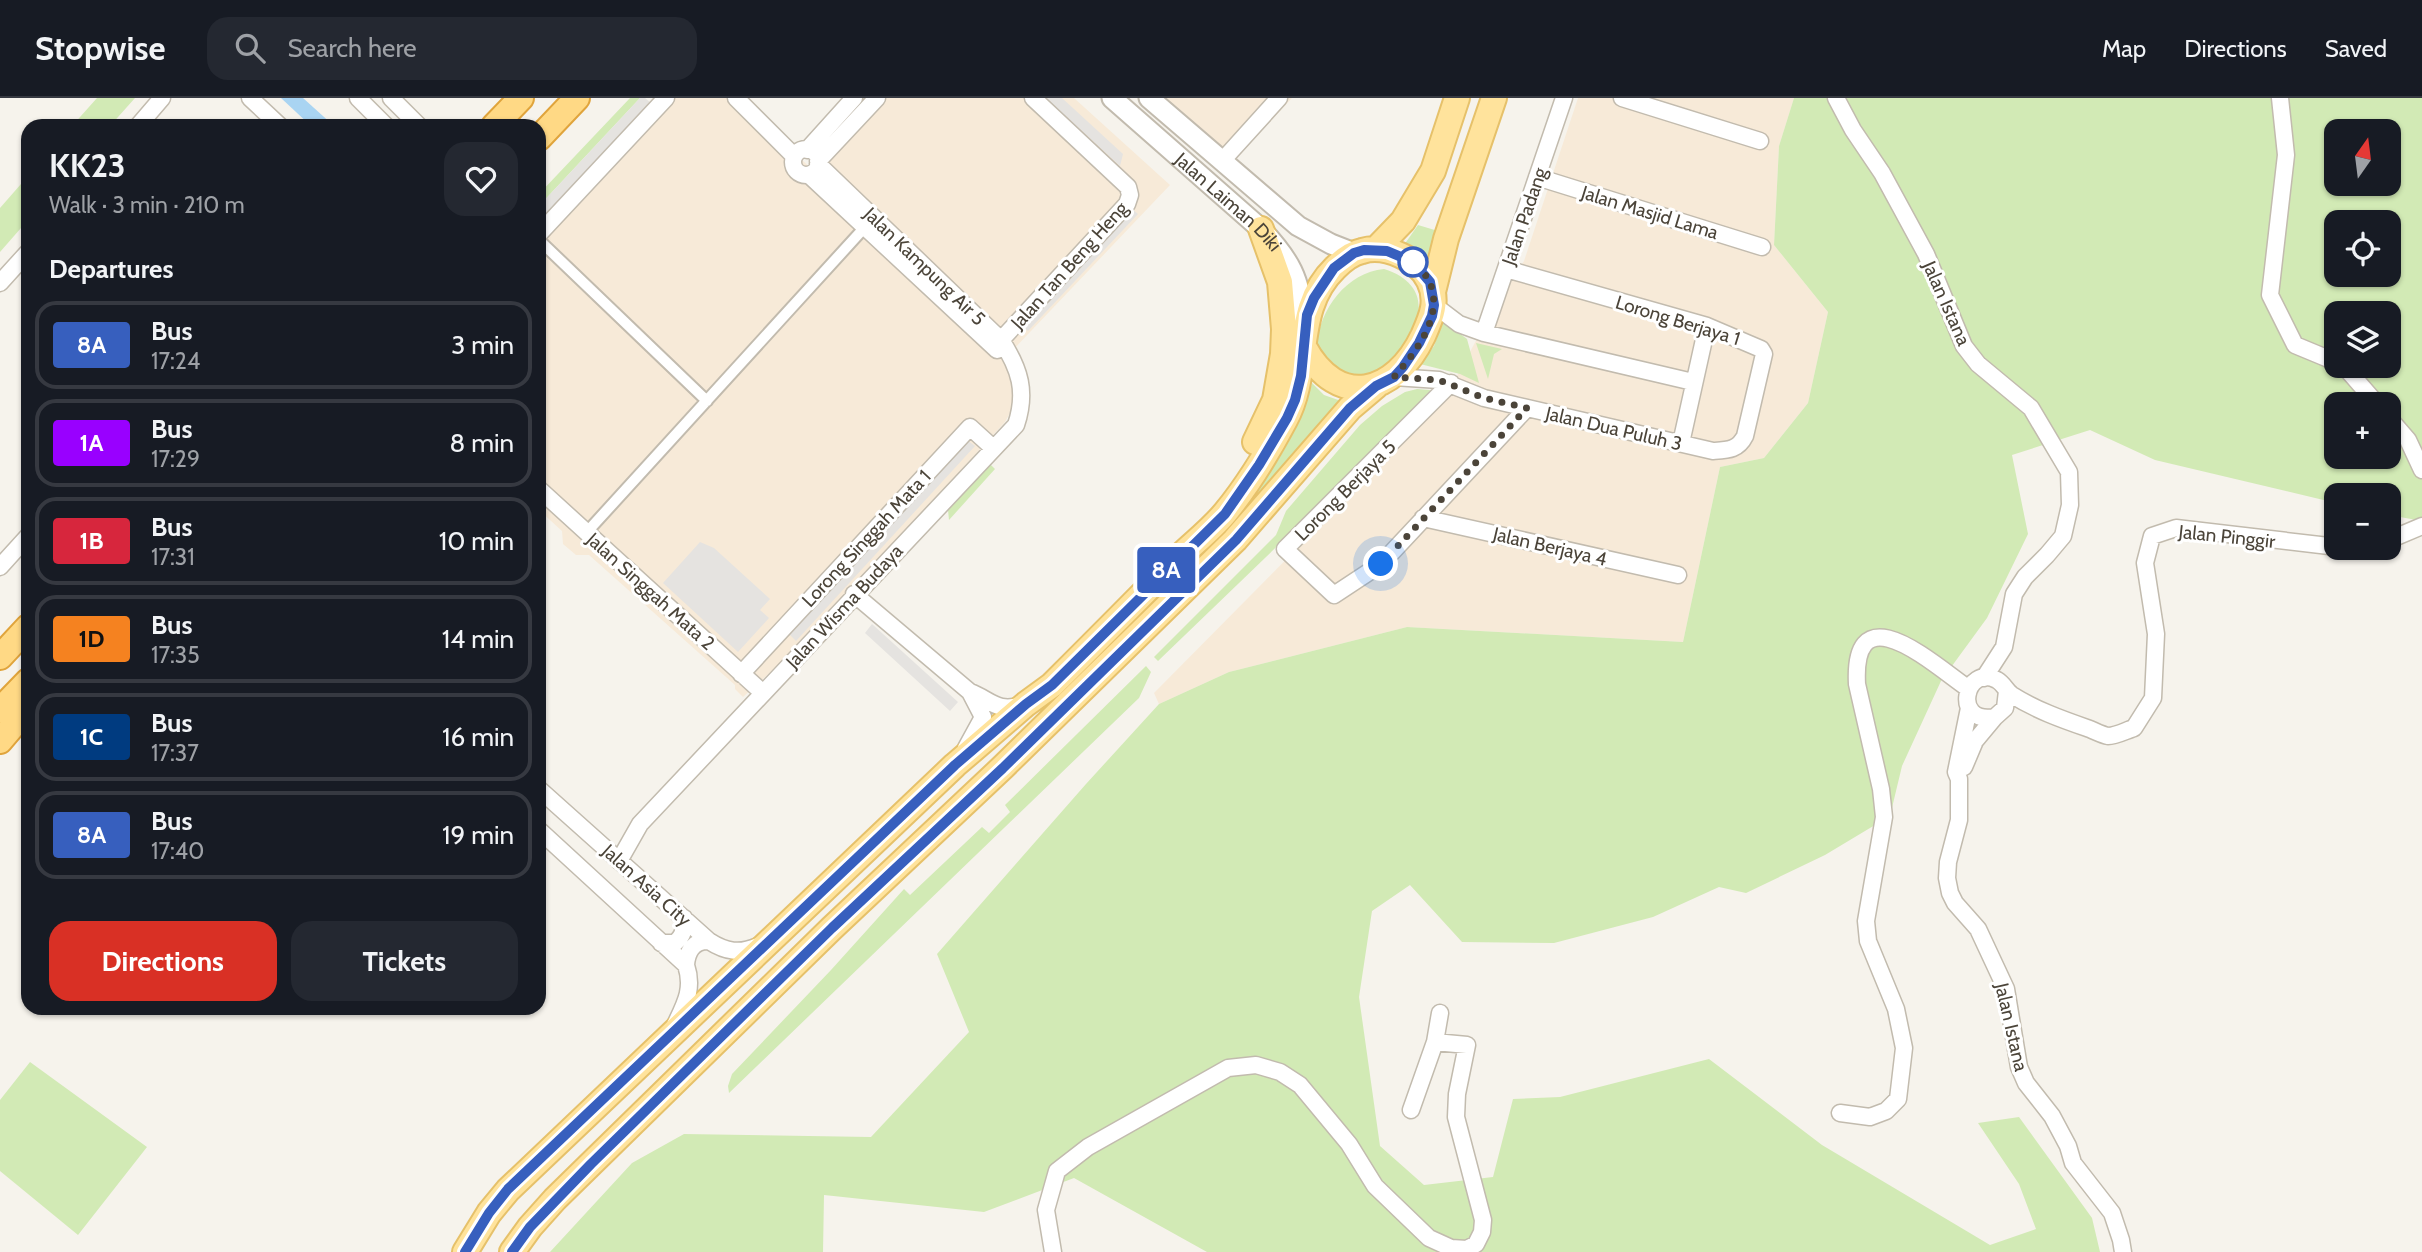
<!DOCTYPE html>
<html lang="en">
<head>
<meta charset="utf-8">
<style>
  :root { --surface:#171b24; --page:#242831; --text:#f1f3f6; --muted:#9ea1a6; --line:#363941; --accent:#d93025 }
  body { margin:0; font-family:Cabin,sans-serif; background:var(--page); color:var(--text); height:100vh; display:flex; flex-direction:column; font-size:26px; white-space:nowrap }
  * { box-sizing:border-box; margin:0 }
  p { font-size:23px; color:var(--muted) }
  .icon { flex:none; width:38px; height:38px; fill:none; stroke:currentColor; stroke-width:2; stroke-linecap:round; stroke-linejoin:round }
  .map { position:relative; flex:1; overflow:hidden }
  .side { position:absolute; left:21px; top:21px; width:525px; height:896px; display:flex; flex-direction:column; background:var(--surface); border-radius:21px; box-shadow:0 2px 5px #0004 }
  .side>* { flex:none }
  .badge { padding:0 14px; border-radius:5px; font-size:24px; line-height:46px }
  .needle { width:46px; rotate:14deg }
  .tools { position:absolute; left:2324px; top:21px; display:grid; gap:14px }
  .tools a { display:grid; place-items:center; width:77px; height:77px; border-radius:14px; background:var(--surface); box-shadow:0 2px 5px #0004; font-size:35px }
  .you { position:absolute; width:35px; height:35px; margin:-18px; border:5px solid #fff; border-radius:50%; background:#1a73e8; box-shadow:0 0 0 10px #1a73e833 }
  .map>.badge { position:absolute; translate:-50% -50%; box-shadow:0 0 0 4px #fff }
  h2 { padding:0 28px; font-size:26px; line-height:63px }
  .round { display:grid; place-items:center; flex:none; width:74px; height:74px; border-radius:21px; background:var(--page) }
  .head { display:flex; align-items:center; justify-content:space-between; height:119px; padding:0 28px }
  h1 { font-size:33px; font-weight:700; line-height:52px }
  .action { display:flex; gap:14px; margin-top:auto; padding:14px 28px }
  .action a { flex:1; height:80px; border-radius:21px; background:var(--accent); color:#fff; font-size:28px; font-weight:700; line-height:80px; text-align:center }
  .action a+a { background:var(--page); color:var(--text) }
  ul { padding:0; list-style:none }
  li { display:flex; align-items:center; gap:21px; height:88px; margin:0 14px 10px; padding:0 14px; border:4px solid var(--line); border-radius:21px }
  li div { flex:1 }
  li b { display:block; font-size:26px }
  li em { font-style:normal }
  li .badge { min-width:77px; font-weight:700; text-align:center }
  header { display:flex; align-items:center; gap:42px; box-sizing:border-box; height:98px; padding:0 35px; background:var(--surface); border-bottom:2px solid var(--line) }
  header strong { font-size:33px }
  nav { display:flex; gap:38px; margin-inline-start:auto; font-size:24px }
  .search { width:490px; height:63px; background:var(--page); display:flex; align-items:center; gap:18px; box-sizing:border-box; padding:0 24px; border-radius:21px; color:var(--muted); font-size:26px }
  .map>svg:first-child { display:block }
  .commercial { fill:#f7ead8 }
  .green { fill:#d2eab5; fill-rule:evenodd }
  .parking { fill:#e5e3e0 }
  .water { fill:#a9d4f2 }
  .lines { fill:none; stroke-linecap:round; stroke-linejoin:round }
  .pedestrian-casing { stroke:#c2bbae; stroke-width:14 }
  .minor-casing { stroke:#c2bbae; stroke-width:19 }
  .tertiary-casing { stroke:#c2bbae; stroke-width:23 }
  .primary-casing { stroke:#e6c16a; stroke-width:28 }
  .trunk-casing { stroke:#e0a43c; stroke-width:28 }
  .pedestrian { stroke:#fff; stroke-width:10 }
  .minor { stroke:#fff; stroke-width:16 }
  .tertiary { stroke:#fff; stroke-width:19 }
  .primary { stroke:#ffe39c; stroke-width:24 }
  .trunk { stroke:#ffd985; stroke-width:24 }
  .line-casing { stroke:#fff; stroke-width:16 }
  .line { stroke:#375fbe; stroke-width:10 }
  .walk { stroke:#4b4439; stroke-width:7; stroke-dasharray:0 12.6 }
  .stop-dot { fill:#fff; stroke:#375fbe; stroke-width:3.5 }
  .labels { text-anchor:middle; stroke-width:6; stroke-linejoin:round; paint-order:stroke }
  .street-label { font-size:19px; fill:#4b4439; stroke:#fff }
</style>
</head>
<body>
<header>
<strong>Stopwise</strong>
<div class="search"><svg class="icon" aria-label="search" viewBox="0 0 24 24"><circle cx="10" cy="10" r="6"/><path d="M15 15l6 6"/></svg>Search here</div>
<nav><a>Map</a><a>Directions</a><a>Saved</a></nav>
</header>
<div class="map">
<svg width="2422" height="1154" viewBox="0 0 2422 1154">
  <rect width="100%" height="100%" fill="#f6f3ec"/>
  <!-- commercial -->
  <path class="commercial" d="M663,0H736L817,76L886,0H1074L1170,87L1012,253L1016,304L1005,324L795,552L743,599L735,591V587L589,457H576L563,446L562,433L539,412V119Z
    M1138,0H1292L1223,75Z
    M1578,0H1794L1779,48L1774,147L1828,214L1808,305L1764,360L1720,369L1683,544L1407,529L1229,574L1159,606L1154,595L1444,302L1492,213L1524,163Z"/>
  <!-- green -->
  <path class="green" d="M97,0H135L110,28H72Z
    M630,0H640L539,108V96Z
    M1794,0H2422V423L2389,417V397H2336V405L2155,362L2090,332L2012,357L2028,436L1987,520L1941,583L1902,668L1890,718L1825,757L1746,795L1719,789L1653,819L1554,845L1462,844L1410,787L1372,813L1359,899L1380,1048L1424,1087L1493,1079L1513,1001L1560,999L1709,961L1822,1047L1990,1147L2036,1131L2019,1086L1978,1025L2019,1019L2092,1120L2100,1154H1207L1074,1080L984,1114L824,1097L823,1154H550L632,1065L684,1036L871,1039L969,934L937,856L1086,686L1159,606L1229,574L1407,529L1683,544L1720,369L1764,360L1808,305L1828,214L1774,147L1779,48ZM2336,33H2389V86H2336ZM2336,124H2389V177H2336ZM2336,215H2389V268H2336ZM2336,306H2389V359H2336Z
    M28,78V122L0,154V110Z
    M1418,127L1438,133L1428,169L1404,147Z
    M1384,171C1438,188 1420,234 1391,266C1385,272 1375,276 1368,280L1334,273L1317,247C1319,212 1347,174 1384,171Z
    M1443,223L1467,241L1479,285L1460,276L1420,266L1434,248Z
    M1476,245L1502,251L1494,256L1488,281Z
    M1312,285L1324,297L1344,304L1222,439C1259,392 1297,344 1312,285Z
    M1417,291L1430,292L1429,296L1323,404L1158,563L1154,559L1276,437L1286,413L1360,327L1382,308L1405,294Z
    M990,366L995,371L949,422L948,412Z
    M1146,568L1151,574L1139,600L729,995L728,988L732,976L831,872L904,791L910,797L982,729L989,735L1010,714L1005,707Z
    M30,964L147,1049L78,1137L0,1073V1002Z"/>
  <!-- parking -->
  <path class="parking" d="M640,0H645L657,10L539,136V108Z
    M1046,0H1062L1123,56L1120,68Z
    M1131,110L1138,116L1028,233L1021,226Z
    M967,342L975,348L796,543L788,535Z
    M700,444L714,450L770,501L760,512L769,520L738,554L663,485Z
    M872,526L958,604L950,613L865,535Z"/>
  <!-- water -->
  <path class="water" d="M281,0H303L334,28H311Z"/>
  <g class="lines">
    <!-- pedestrian casing -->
    <g class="pedestrian-casing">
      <path id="pedestrian" d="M539,142L707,303
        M586,435L865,129"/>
    </g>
    <!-- minor casing -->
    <g class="minor-casing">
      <path id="minor" d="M250,0L280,28
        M358,0L386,28
        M391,0L419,28
        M736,0L794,58
        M1622,0L1760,43
        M1836,0L1853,32L1882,75L1926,156L1964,248L1978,266L2031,310L2069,374L2070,407L2063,438L2047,457L2025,479L2014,496L2004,549L1984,580
        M2280,0L2286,57L2270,197L2295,247L2336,264
        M138,28L162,0
        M793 64a13 13 0 1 1 26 0a13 13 0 1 1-26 0Z
        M807,52L854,0
        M818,63L877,0
        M1222,63L1279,0
        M809,77L997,252
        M1537,79L1762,149
        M539,136L666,0
        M0,185L28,154
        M1434,207L1459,226L1484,235L1693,284
        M1484,235L1564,0
        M1001,242L1127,106L1130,97L1128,89L1033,0
        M2344,268L2377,306
        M1394,279L1439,282L1484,300L1713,353C1728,352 1738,352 1745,338L1764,256L1761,251L1707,228L1506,171
        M1451,285L1285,451L1334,497L1381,466L1527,310
        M2389,320L2408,342L2422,372
        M1681,345L1707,228
        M539,391L763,595
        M1423,420L1678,477
        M2389,442L2422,428
        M0,469L28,438
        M854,496L970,594C991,602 997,615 1022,607
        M741,576L970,329L992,349
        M2007,593L2005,610L1995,619C1951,627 1965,565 1997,582C2004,586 2006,593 2012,597C2036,612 2061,621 2087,630C2093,632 2102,637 2108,638C2116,638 2127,632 2134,630L2153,600L2156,536L2145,465L2152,438L2176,430L2346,450
        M1969,610L1956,674L1959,681V722L1948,764L1947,780L1950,795L1955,805L1978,831L2006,891L2019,969L2026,985L2052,1018L2068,1048L2073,1065L2112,1115L2121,1142L2123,1154
        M966,650L983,619L970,594
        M1964,669L1975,643L1995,619
        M539,691L709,843C726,854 740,856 758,848
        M539,732L686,867C694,891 685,906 675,927
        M619,763L640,726L1016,327C1027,294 1020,271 1001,242L818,66
        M661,845H675C684,837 684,832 684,820
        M686,867C687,853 694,842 709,843
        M1435,944L1440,915
        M1840,1015L1870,1019L1886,1013L1898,1001L1904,950L1896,911L1868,843L1866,823L1884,719L1881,691L1857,586C1852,491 1934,567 1969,591
        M1053,1154L1046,1112L1057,1073L1088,1049L1228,970L1256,967L1280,974L1300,987L1349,1046L1375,1088L1429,1140L1451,1150L1467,1151L1476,1146L1482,1134L1483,1122L1456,1019L1457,996L1467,947L1435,944L1411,1012"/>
    </g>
    <!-- tertiary casing -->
    <g class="tertiary-casing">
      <g id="tertiary">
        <path id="s1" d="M1112,0L1261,131C1290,162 1300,180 1304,223"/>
        <path d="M1149,0L1298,128L1331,146L1354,155"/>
      </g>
    </g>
    <!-- primary casing -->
    <g class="primary-casing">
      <path id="primary" d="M1376,151L1403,123L1433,73L1457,0
        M1433,194L1446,141L1494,0
        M1255,344L1275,302L1283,256L1284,231L1280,184L1261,131
        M465,1154L489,1115L508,1092L955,667L1026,606L1052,587C1093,546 1134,505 1175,463C1191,447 1210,433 1225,415C1248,387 1268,354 1285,322C1312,273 1292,211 1335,170C1342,163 1352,155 1362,153C1385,146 1419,161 1429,183C1439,203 1431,220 1423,238C1395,297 1338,312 1304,249
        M512,1154L530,1129L555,1101L832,830L1003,669L1235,442L1350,310L1376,288"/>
    </g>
    <!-- trunk casing -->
    <g class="trunk-casing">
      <path id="trunk" d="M494,28L521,0
        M539,40L577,0
        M0,559L28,529
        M0,612L28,583
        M0,643L28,610"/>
    </g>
    <!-- pedestrian -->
    <use href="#pedestrian" class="pedestrian"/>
    <!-- minor -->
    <use href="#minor" class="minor"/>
    <!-- tertiary -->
    <use href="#tertiary" class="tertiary"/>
    <!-- primary -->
    <use href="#primary" class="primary"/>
    <!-- trunk -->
    <use href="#trunk" class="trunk"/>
  </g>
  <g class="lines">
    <!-- line casing -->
    <g class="line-casing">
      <path id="line" d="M465,1154L489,1115L508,1091L955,667L1026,606L1052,587L1225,416L1259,367L1287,320L1295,302L1301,278L1307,217L1314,200L1334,170L1354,155L1364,152L1387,153L1413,164L1430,184L1434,207L1432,218L1419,245L1403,269L1394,279L1376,288L1350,310L1236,442L1003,670L832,830L591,1066L530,1129L512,1154"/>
    </g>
    <!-- line -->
    <use href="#line" class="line"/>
    <!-- walk -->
    <path class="walk" d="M1381,466L1527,310L1484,300L1439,282L1394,279C1415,255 1444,219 1430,185C1427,177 1419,170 1413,164"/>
  </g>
  <!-- markers -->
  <circle class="stop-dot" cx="1413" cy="164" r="14"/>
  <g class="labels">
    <!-- street labels -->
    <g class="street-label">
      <text dy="7" stroke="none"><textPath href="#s1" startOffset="156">Jalan Laiman Diki</textPath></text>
      <text transform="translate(1650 114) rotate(17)" y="7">Jalan Masjid Lama</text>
      <text transform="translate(1524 118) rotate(-71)" y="7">Jalan Padang</text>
      <text transform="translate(1069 167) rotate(-48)" y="7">Jalan Tan Beng Heng</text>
      <text transform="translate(925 168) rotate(44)" y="7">Jalan Kampung Air 5</text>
      <text transform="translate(1947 205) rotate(66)" y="7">Jalan Istana</text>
      <text transform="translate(1678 222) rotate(17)" y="7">Lorong Berjaya 1</text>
      <text transform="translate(1614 330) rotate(13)" y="7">Jalan Dua Puluh 3</text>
      <text transform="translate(1345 392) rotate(-45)" y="7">Lorong Berjaya 5</text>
      <text transform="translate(2227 438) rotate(6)" y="7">Jalan Pinggir</text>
      <text transform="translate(866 440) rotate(-47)" y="7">Lorong Singgah Mata 1</text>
      <text transform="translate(1550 448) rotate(13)" y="7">Jalan Berjaya 4</text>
      <text transform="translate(651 493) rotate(42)" y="7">Jalan Singgah Mata 2</text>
      <text transform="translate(844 508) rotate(-47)" y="7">Jalan Wisma Budaya</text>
      <text transform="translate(647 787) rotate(42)" y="7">Jalan Asia City</text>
      <text transform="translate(2012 929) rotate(77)" y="7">Jalan Istana</text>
    </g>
  </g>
</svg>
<div class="tools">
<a><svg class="needle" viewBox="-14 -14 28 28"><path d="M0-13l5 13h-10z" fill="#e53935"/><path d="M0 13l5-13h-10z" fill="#9ea1a6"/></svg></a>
<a><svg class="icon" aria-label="locate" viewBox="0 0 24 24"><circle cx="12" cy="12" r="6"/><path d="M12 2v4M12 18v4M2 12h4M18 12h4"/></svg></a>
<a><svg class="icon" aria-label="layers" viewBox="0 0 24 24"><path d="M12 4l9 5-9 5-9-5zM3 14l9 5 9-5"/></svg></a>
<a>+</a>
<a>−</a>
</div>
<div class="you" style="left:1381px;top:466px"></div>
<b class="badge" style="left:1166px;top:472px;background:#375fbe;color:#fff">8A</b>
<section class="side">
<div class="head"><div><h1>KK23</h1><p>Walk · 3 min · 210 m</p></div><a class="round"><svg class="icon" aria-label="heart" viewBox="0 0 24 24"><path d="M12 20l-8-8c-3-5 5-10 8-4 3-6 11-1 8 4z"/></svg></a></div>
<h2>Departures</h2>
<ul>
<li><span class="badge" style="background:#375fbe;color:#fff">8A</span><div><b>Bus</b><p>17:24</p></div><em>3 min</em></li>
<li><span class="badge" style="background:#90f;color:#fff">1A</span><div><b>Bus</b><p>17:29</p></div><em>8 min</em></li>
<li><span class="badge" style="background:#d7263d;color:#fff">1B</span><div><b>Bus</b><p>17:31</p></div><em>10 min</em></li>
<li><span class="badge" style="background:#f58220;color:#111">1D</span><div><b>Bus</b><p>17:35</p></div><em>14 min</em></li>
<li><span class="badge" style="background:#003b80;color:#fff">1C</span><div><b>Bus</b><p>17:37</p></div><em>16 min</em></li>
<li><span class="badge" style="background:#375fbe;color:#fff">8A</span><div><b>Bus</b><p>17:40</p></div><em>19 min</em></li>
</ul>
<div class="action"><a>Directions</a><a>Tickets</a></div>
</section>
</div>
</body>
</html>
